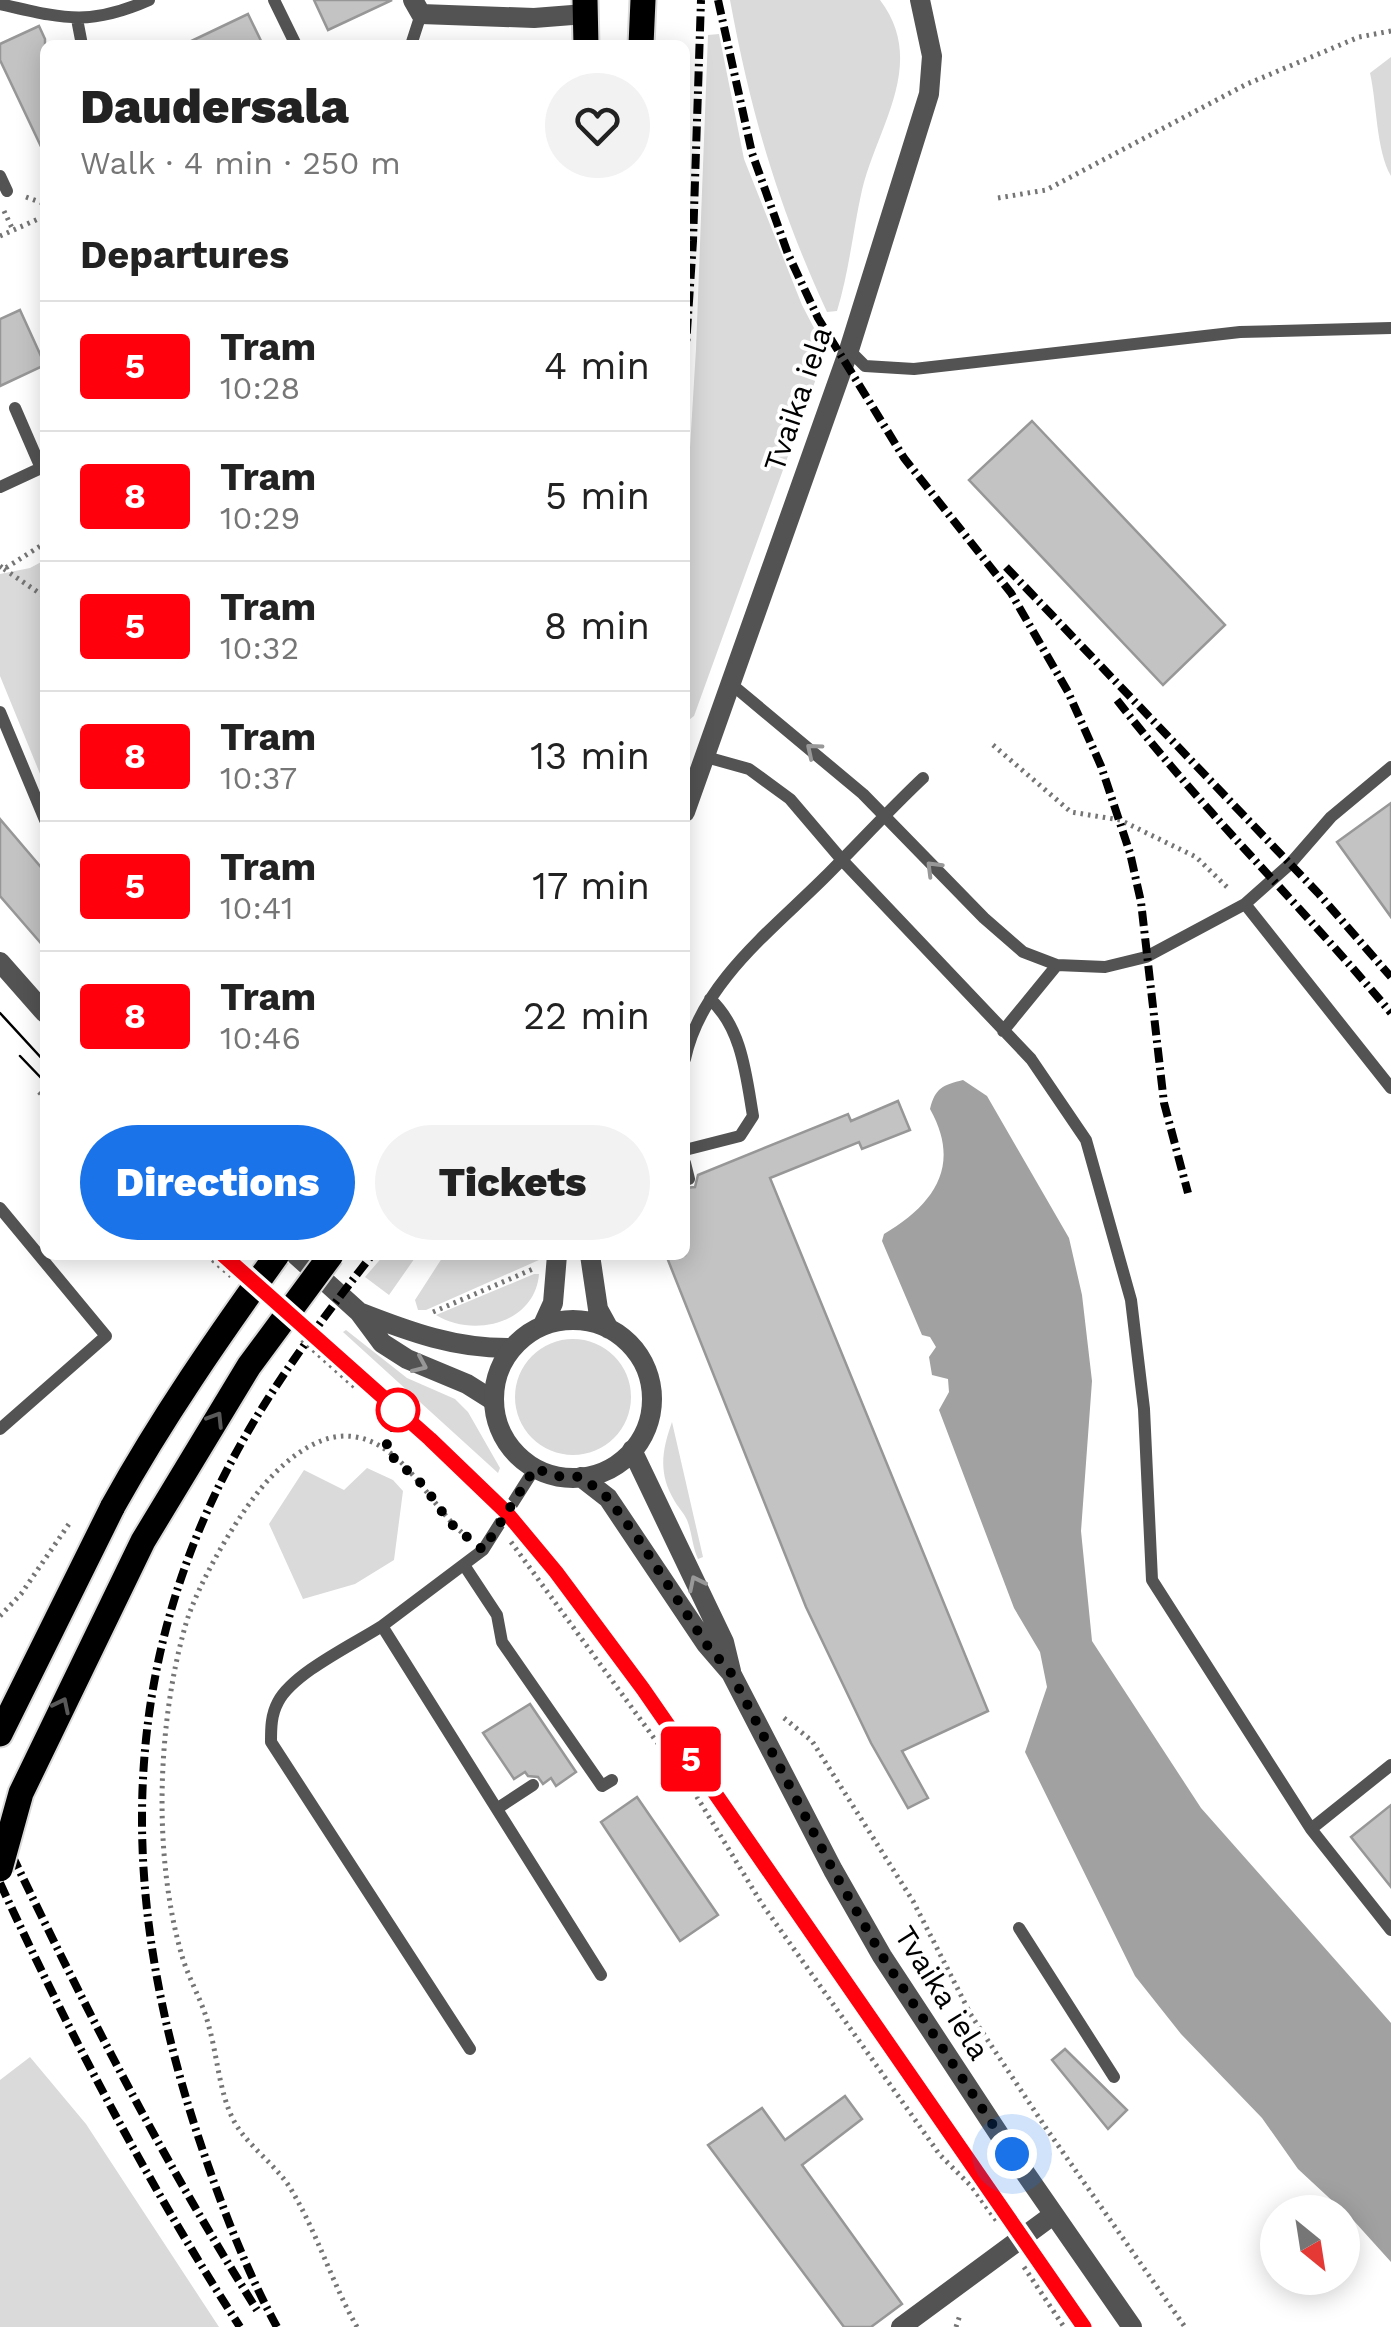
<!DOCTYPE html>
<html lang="en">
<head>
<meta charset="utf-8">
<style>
  :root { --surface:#fff; --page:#f2f2f2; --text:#222; --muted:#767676; --line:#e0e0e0; --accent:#1a73e8 }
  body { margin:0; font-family:"Work Sans",sans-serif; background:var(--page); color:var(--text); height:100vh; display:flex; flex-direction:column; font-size:38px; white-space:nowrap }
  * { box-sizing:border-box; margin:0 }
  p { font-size:32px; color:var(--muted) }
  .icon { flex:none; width:55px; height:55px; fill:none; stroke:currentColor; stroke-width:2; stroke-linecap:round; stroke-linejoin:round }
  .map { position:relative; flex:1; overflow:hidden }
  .side { position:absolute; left:40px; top:40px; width:650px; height:1220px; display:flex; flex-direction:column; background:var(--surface); border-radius:15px; box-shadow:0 5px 25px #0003 }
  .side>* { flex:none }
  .badge { padding:0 20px; border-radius:8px; font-size:35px; line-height:65px }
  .needle { width:65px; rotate:150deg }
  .controls { position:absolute; left:1260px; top:2195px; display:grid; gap:20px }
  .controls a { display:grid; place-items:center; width:100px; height:100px; border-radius:50%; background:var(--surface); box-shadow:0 5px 25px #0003; font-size:50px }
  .you { position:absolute; width:50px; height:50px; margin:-25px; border:8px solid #fff; border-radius:50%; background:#1a73e8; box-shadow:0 0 0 15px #1a73e833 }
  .map>.badge { position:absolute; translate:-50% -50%; box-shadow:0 0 0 5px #fff }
  h2 { padding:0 40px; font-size:38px; line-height:90px }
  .round { display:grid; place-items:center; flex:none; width:105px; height:105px; border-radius:52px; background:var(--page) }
  .overview { display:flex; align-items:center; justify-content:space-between; height:170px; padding:0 40px }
  h1 { font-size:48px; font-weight:800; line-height:75px }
  .action { display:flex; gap:20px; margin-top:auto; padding:20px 40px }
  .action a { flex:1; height:115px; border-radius:60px; background:var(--accent); color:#fff; font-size:40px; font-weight:800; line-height:115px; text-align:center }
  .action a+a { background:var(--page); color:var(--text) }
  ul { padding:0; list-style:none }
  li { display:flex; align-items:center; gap:30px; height:130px; padding:0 40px; border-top:2px solid var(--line) }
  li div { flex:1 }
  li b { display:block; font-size:38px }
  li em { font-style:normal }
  li .badge { min-width:110px; font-weight:700; text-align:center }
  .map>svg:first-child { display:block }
  .green { fill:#dadada }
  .water { fill:#a1a1a1 }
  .building { fill:#c3c3c3; stroke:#979797; stroke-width:2.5 }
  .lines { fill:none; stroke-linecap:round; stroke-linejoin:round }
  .primary-casing { stroke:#dbdbdb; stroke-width:29 }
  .path { stroke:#757575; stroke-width:5; stroke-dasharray:2.5 5; stroke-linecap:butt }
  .service { stroke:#535353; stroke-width:12 }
  .minor { stroke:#535353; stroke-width:20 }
  .tertiary { stroke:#535353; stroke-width:20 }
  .primary { stroke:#000; stroke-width:25 }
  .tram { stroke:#000; stroke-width:2.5 }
  .rail { stroke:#000; stroke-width:8; stroke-dasharray:15 5 2.5 5; stroke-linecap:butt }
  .primary-bridge-casing { stroke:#dbdbdb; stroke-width:29; stroke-linecap:butt }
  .primary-bridge { stroke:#000; stroke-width:25 }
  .oneway { stroke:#989898 }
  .oneway2 { stroke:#595959 }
  .line-casing { stroke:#fff; stroke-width:22 }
  .line { stroke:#ff000c; stroke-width:15 }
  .walk { stroke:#000; stroke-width:10; stroke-dasharray:0 18 }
  .stop-dot { fill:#fff; stroke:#ff000c; stroke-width:5 }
  .labels { text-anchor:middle; stroke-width:8; stroke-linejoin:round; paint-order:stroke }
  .street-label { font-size:30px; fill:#000; stroke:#fff }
</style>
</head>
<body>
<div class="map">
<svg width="1391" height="2327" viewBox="0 0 1391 2327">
  <rect width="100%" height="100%" fill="#fff"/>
  <!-- green -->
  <path class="green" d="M730,0H880C928,63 877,127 862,190C853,230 849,272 837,311L827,312C778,206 751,114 730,0Z
    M719,34L744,159L802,305L826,351L694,716L685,723V530L696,349L708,35Z
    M1391,57V176C1376,150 1377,104 1370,73Z
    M45,560V786L0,676V574L30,568Z
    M384,1255H417L389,1295L365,1277Z
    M444,1255H539V1260L426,1310H418L415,1300Z
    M534,1274H539C535,1324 473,1338 436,1315Z
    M346,1330L407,1378L455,1399L468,1412L500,1468L498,1473L343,1332Z
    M515 1397a58 58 0 1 1 116 0a58 58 0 1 1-116 0Z
    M672,1422L703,1557L698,1559C692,1546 692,1532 687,1520C684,1513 677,1506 674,1500C658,1473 662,1450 672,1422Z
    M367,1468L393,1480L403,1491L394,1560L355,1584L303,1599L269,1524L304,1470L344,1490Z
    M30,2057L86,2124L219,2327H0V2080Z"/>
  <!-- water -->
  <path class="water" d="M963,1080L987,1096L1069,1238L1082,1295L1092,1381L1081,1531L1092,1641L1201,1808L1391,2023V2262L1354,2221L1298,2169L1262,2118L1181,2034L1135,1976L1025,1752L1047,1687L1040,1652L1014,1608L939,1410L949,1392L948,1379L932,1375L929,1357L936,1347L930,1337L922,1335L882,1241L884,1234C934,1204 962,1166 930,1109C935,1088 943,1085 963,1080Z"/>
  <!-- building -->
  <path class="building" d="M314,0H392L328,30Z
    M248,14L263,45H183Z
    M39,26L45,39V155L0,60V44Z
    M20,310L45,365L0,386V319Z
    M1032,421L1225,625L1163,685L969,480Z
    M1391,803V917L1337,842Z
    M0,819L45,872V948L0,896Z
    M898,1101L910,1130L862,1149L859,1142L770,1178L988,1711L902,1751L928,1798L908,1808L871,1743L806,1607L666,1255H685V1188L695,1187L698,1175L848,1114L851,1121Z
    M530,1704L576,1772L556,1786L551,1778L543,1784L538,1777L528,1776L525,1772L514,1779L483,1733Z
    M637,1797L718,1915L680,1941L601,1822Z
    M1391,1805V1887L1351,1837Z
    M1065,2049L1127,2110L1108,2129L1052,2060Z
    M845,2096L862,2119L802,2165L902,2304L871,2327H844L708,2145L762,2108L785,2140Z"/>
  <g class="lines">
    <!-- primary casing -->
    <g class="primary-casing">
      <path id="primary" d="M585,0L586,45
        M641,45L643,0
        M0,1734L113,1506"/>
    </g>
    <!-- path -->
    <path class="path" d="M26,197L45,204
      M998,198L1046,190L1247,84L1359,37L1391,31
      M4,211L13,230
      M0,236L45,216
      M0,566L4,569L45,543
      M4,569L45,597
      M993,745L1071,812L1120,820L1196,857L1228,888
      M39,1092L45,1098
      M207,1255L231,1276
      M433,1312L533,1269
      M302,1340L357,1389
      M511,1542L697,1797L762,1904L940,2155L972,2187L998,2223
      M0,1616L21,1594L71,1521
      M784,1718L812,1741L913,1901L971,2015L1048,2131L1185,2327
      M1024,2267L1064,2327
      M357,2327C332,2283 318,2235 292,2191C276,2163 244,2145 231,2115C219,2088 217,2055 209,2027C203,2002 189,1980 182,1956C153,1857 157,1726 185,1627C196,1586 241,1508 271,1477C292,1455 323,1431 356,1437C406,1446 430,1507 466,1536
      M956,2327L960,2315"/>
    <!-- service -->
    <path class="service" d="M274,0L295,43
      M0,4C62,18 88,27 149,0
      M77,19L82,45
      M411,45L421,14
      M0,176L7,191
      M849,350L865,366L914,369L1240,332L1391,328
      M0,487L41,468L15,408
      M730,683L863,794L984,918L1023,952L1057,965L1105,967L1146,957L1245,904L1290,864L1331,817L1391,767
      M0,712L45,820
      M706,757L749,769L790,799L842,860L1031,1059L1086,1140L1131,1300L1144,1409L1152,1580L1311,1829L1391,1930
      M1245,904L1391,1088
      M1003,1031L1057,965
      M685,1059C701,983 772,930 825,877C858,844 889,810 923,778
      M685,1150L740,1136L753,1116C746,1075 742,1028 710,999
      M685,1163L689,1179
      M0,1208L106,1336L0,1429
      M535,1468L483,1550L382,1626L601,1975
      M464,1565L497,1615L502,1642L602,1786L612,1780
      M382,1626C354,1644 293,1673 278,1702C271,1715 271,1728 271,1742L470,2049
      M498,1808L533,1785
      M1311,1829L1391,1765
      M1019,1928L1114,2077"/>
    <!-- minor -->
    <path class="minor" d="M413,0L421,14L534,18L585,14
      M0,962L45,1013
      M296,1255L359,1312L382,1343L407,1359L467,1384L494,1401
      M359,1312C410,1332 456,1349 512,1348
      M901,2327L1053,2215"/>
    <!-- tertiary -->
    <path class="tertiary" d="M685,812L849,350L929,94L932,56L920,0
      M590,1255L598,1309L609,1329
      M494 1399a79 79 0 1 1 158 0a79 79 0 1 1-158 0Z
      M543,1325L553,1303L557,1255
      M632,1450L724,1642L731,1671
      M581,1477L608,1498L706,1644L731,1673L833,1870L882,1956L1012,2154L1132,2327"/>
    <!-- primary -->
    <use href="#primary" class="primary"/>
    <!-- tram -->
    <path class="tram" d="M0,1013L45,1062
      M20,1056L45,1082
      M223,1255L430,1439L506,1512L556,1571L643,1689L1084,2327"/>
    <!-- rail -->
    <path class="rail" d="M718,0L752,153L788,254L818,318L904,458L1011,593L1068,692L1101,766L1130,853L1141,902L1164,1103L1188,1193
      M685,361L693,241L701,0
      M1006,567L1318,893L1391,977
      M1117,700C1202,810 1302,906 1391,1013
      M0,1830C78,1994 160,2156 257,2310
      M0,1883C70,2035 149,2186 240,2327
      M277,2327C246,2270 222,2207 201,2145C123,1914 113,1691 228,1468C267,1392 319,1323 372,1255"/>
    <!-- primary-bridge casing -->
    <g class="primary-bridge-casing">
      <path id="primary-bridge" d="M113,1506C162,1418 218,1337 277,1255
        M0,1869L21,1793L143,1541L249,1366L331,1255"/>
    </g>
    <!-- primary-bridge -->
    <use href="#primary-bridge" class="primary-bridge"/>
  </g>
  <!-- one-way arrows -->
  <defs><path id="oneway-chevron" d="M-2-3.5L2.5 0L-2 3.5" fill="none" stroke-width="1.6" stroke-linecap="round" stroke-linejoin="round" transform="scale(2.5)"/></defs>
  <g class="oneway">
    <use href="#oneway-chevron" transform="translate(813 750) rotate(-140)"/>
    <use href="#oneway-chevron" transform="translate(933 868) rotate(-135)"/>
    <use href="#oneway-chevron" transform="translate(420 1365) rotate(24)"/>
    <use href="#oneway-chevron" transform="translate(696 1583) rotate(-116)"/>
  </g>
  <g class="oneway2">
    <use href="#oneway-chevron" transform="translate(216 1419) rotate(-58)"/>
    <use href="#oneway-chevron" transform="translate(62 1705) rotate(-64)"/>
  </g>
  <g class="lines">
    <!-- line casing -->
    <g class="line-casing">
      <path id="line" d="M223,1255L430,1439L506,1512L556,1572L643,1689L1084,2327"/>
    </g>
    <!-- line -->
    <use href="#line" class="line"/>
    <!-- walk -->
    <path class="walk" d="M398,1410L385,1450L424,1486L450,1523L483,1550L535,1468L554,1476L582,1477L608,1498L639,1540L706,1644L731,1673L833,1870L882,1956L1012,2154"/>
  </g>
  <!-- markers -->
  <circle class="stop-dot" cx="398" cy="1410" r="20"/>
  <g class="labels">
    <!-- street labels -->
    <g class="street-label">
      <text transform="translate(798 399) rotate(-71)" y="10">Tvaika iela</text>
      <text transform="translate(942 1993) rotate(58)" y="10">Tvaika iela</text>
    </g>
  </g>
</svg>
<div class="controls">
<a><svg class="needle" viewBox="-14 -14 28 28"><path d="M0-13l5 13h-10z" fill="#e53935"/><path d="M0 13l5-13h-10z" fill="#767676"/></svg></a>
</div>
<div class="you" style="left:1012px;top:2154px"></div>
<b class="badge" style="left:691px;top:1759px;background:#ff000c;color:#fff">5</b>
<section class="side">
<div class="overview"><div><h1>Daudersala</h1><p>Walk · 4 min · 250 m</p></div><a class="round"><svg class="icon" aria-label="heart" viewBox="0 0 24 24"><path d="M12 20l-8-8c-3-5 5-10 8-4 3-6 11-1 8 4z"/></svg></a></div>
<h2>Departures</h2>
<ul>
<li><span class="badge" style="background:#ff000c;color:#fff">5</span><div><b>Tram</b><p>10:28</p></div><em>4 min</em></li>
<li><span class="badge" style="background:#ff000c;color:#fff">8</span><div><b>Tram</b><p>10:29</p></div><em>5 min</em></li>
<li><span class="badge" style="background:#ff000c;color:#fff">5</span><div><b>Tram</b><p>10:32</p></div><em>8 min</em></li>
<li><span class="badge" style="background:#ff000c;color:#fff">8</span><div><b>Tram</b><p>10:37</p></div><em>13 min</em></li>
<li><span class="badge" style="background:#ff000c;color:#fff">5</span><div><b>Tram</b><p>10:41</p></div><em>17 min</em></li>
<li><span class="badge" style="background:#ff000c;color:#fff">8</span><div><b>Tram</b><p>10:46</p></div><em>22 min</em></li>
</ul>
<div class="action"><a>Directions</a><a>Tickets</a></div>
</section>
</div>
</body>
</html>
